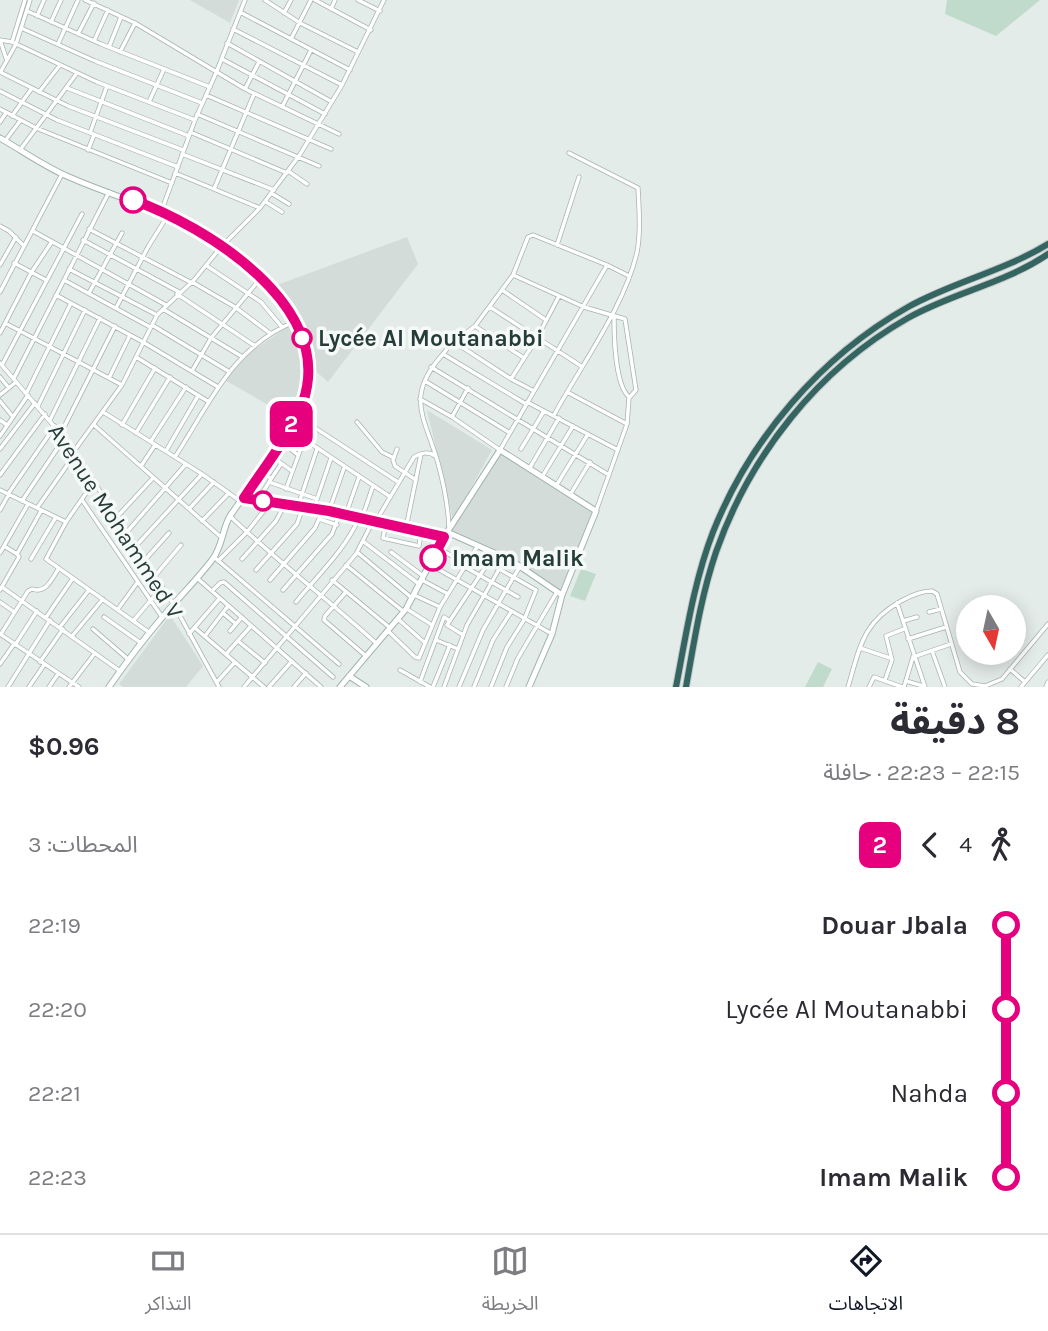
<!DOCTYPE html>
<html lang="ar">
<head>
<meta charset="utf-8">
<style>
  :root { --surface:#fff; --page:#f7f7f7; --text:#2b2b33; --muted:#7c7c81; --line:#e1e1e2; --accent:#111827 }
  body { margin:0; font-family:Karla,"Noto Sans Arabic",sans-serif; background:var(--page); color:var(--text); direction:rtl; height:100vh; display:flex; flex-direction:column; font-size:26px; white-space:nowrap }
  * { box-sizing:border-box; margin:0 }
  p { font-size:23px; color:var(--muted) }
  .icon { flex:none; width:38px; height:38px; fill:none; stroke:currentColor; stroke-width:2; stroke-linecap:round; stroke-linejoin:round }
  .map { position:relative; height:687px; overflow:hidden; direction:ltr }
  .details { display:flex; flex-direction:column; background:var(--surface); flex:1 }
  .details>* { flex:none }
  .badge { padding:0 14px; border-radius:10px; font-size:24px; line-height:46px }
  .needle { width:46px; rotate:171deg }
  .controls { position:absolute; left:956px; top:595px; display:grid; gap:14px }
  .controls a { display:grid; place-items:center; width:70px; height:70px; border-radius:50%; background:var(--surface); box-shadow:0 4px 18px #0003; font-size:35px }
  .map>.badge { position:absolute; translate:-50% -50%; box-shadow:0 0 0 4px #fff }
  .legs { display:flex; align-items:center; gap:10px; height:77px; padding:0 28px; font-size:23px }
  .legs p { margin-inline-start:auto }
  .headline { display:flex; align-items:center; justify-content:space-between; height:119px; padding:0 28px }
  h1 { font-size:38px; font-weight:700; line-height:52px }
  ul { padding:0 28px; list-style:none }
  li { display:flex; align-items:center; gap:24px; height:84px; font-size:26px }
  li i { display:grid; place-items:center; width:10px; height:100%; margin:0 9px; background:currentColor }
  li i::after { content:''; width:18px; height:18px; margin:-9px; border:5px solid; border-radius:50%; background:var(--surface) }
  li p { margin-inline-start:auto }
  li:first-child i { background:linear-gradient(#0000 50%,currentColor 0) }
  li:last-child i { background:linear-gradient(currentColor 50%,#0000 0) }
  .tabs { display:flex; justify-content:space-around; align-items:center; height:98px; border-top:2px solid var(--line); background:var(--surface); font-size:19px; color:var(--muted) }
  .tabs a { display:grid; justify-items:center; gap:4px }
  .tabs .selected { color:var(--accent) }
  .map>svg:first-child { display:block }
  .built { fill:#d3dcd9 }
  .green { fill:#c0dbcb }
  .lines { fill:none; stroke-linecap:round; stroke-linejoin:round }
  .street-casing { stroke:#a7b4b1; stroke-width:5 }
  .secondary-casing { stroke:#a1b4b0; stroke-width:7 }
  .highway-casing { stroke:#c2c8c8; stroke-width:8 }
  .street { stroke:#fff; stroke-width:3.5 }
  .secondary { stroke:#fff; stroke-width:5 }
  .highway { stroke:#356561; stroke-width:6 }
  .line-1-casing { stroke:#fff; stroke-width:16 }
  .line-1 { stroke:#e6007e; stroke-width:10 }
  .stop-1-dot { fill:#fff; stroke:#e6007e; stroke-width:3.5 }
  .labels { text-anchor:middle; stroke-width:7; stroke-linejoin:round; paint-order:stroke }
  .stop-label { font-size:23px; font-weight:bold; fill:#263c39; stroke:#f5f9f7; text-anchor:start }
  .street-label { font-size:23px; fill:#263c39; stroke:#f5f9f7 }
</style>
</head>
<body>
<div class="map">
<svg width="1048" height="687" viewBox="0 0 1048 687">
  <rect width="100%" height="100%" fill="#e4ecea"/>
  <!-- built -->
  <path class="built" d="M190,0H239L230,23Z
    M407,237L418,264L328,382L308,364L305,393L293,419L223,379L245,356L293,323L269,288Z
    M427,410L492,450L458,511L499,453L528,468L594,508L563,595L513,560L446,531L453,520Z
    M170,615L203,666L186,687H123L119,684Z"/>
  <!-- green -->
  <path class="green" d="M947,0H1040L996,36L945,14Z
    M581,569L596,574L585,601L570,596Z
    M818,662L832,669L823,687H805Z"/>
  <g class="lines">
    <!-- street casing -->
    <g class="street-casing">
      <path id="street" d="M85,0L135,23L245,89L339,134
        M265,0L300,23L358,52
        M315,0L371,30
        M358,0L380,11
        M331,9L335,0
        M27,11L101,44L210,87
        M240,12L350,70
        M284,13L291,0
        M37,16L44,0
        M51,22L61,0
        M21,28L95,61L202,103
        M233,29L342,85
        M78,34L94,3
        M291,39L311,0
        M0,40L12,42L97,82L195,120
        M0,40L6,58
        M94,41L108,10
        M12,42L25,0
        M227,43L332,102
        M58,44L78,0
        M109,47L121,17
        M120,52L135,23
        M222,59L325,114
        M1,71L16,44L30,0
        M0,72L68,106L183,150
        M67,88L189,136
        M245,89L259,62
        M0,91L57,120L178,167
        M39,92L60,65
        M206,95L331,149
        M149,102L164,69
        M282,107L311,50
        M0,109L36,128L172,183
        M197,114L319,166
        M12,116L32,88
        M0,122L6,113
        M190,132L287,173
        M90,133L107,86
        M5,141L20,121
        M20,150L77,73
        M88,150L94,135
        M182,154L274,190
        M288,171L307,184
        M175,173L260,208
        M214,189L254,94
        M271,193L289,204
        M266,202L282,212
        M161,212L195,120L216,73L245,0
        M0,226L9,231L24,246
        M89,229L190,282
        M33,231L166,305
        M83,240L179,292
        M557,245L579,177
        M14,263L46,280
        M0,265L16,237
        M207,266L261,302L282,327
        M69,269L157,315
        M513,275L584,307L625,319L636,390L629,398L627,424L596,511
        M64,280L150,327
        M192,282L235,307L271,334
        M502,290L546,320
        M0,292L62,174
        M89,293L122,233
        M177,294L255,346
        M56,295L143,342L218,387
        M490,307L581,366
        M116,308L148,247L168,215
        M163,309L241,356
        M614,316C614,335 615,385 629,397
        M5,323L122,385
        M152,325L228,371
        M0,333L31,273L51,243
        M454,342L511,379
        M443,354L450,345L475,326
        M136,357L209,402
        M524,358L475,326L513,275L528,237L533,235L607,265
        M0,363L70,445L174,605L219,687
        M2,365L82,214
        M431,367L609,475
        M192,371L211,338L260,279
        M0,377L9,388
        M14,378L109,192
        M109,378L130,335
        M425,381L510,433
        M534,391L511,379L537,338L559,296
        M27,392L71,303
        M567,392L627,424
        M0,395L16,382
        M420,399L452,417L500,450L607,265L629,276
        M0,401L13,417
        M527,402L618,450
        M38,406L85,310
        M103,412L202,474L240,501
        M554,415C580,367 625,306 637,252C641,232 639,209 638,188L569,153
        M297,416L398,482
        M452,417L468,388
        M0,420L7,425
        M50,420L100,318
        M357,422L382,452L394,458
        M94,425L222,538
        M122,425L155,368
        M289,429L389,496
        M61,433L115,326
        M136,433L170,377
        M0,436L28,395
        M151,441L186,387
        M283,443L298,455
        M0,449L35,403
        M397,449L393,460L395,466L416,480
        M521,449L544,411
        M74,451L122,385L157,315L194,280L221,247L260,208L299,156L342,85L384,0
        M166,451L198,396
        M271,456L292,471
        M175,457C209,405 232,347 294,322
        M141,466L155,445
        M529,469L559,418
        M0,475L45,414
        M542,477L573,426
        M271,479L281,464
        M269,482L317,499
        M93,483L66,522L46,559L150,633
        M556,486L588,434
        M286,489L304,440
        M0,490L66,522
        M8,494L55,426
        M570,495L590,462
        M82,500L162,617
        M258,500L271,479L262,472
        M22,501L65,437
        M298,506L317,449
        M37,508L75,454
        M314,508L331,458
        M189,509L214,482
        M0,510L9,494
        M329,511L344,468
        M346,514L359,477
        M231,517C278,562 329,600 377,644
        M116,518L153,478
        M362,518L373,486
        M319,519L337,525
        M202,521L229,493
        M376,521L414,457C420,453 429,451 435,456
        M386,523L383,538L419,546L421,532
        M449,527C448,506 444,485 438,463C425,417 404,397 443,354L526,404
        M406,528L421,454
        M126,533L186,464
        M364,542L419,584
        M135,547L202,474
        M438,548L466,564
        M357,552L412,598
        M391,552L423,576
        M0,553L28,504
        M17,554L41,511
        M473,554L536,590L524,620L507,647L491,687
        M214,557L339,664
        M31,559L56,517
        M242,559L276,521L285,504
        M144,561L169,533
        M218,561L247,532L270,503
        M429,564L552,634
        M346,565L404,612
        M465,567L518,597
        M256,570L297,524L303,507
        M154,577L181,545
        M197,578L321,687
        M270,580L315,528L323,510
        M332,580L389,627
        M422,580L448,594
        M2,587L120,671
        M0,590L19,557L17,554L4,546
        M283,590L332,534L340,513
        M212,591L220,583L224,582L333,677
        M346,592L325,616L324,620L366,656
        M414,595L440,607
        M0,602L14,612
        M296,602C318,575 345,550 359,518
        M897,603L925,687
        M118,609L137,583
        M407,609L432,625
        M929,612L941,609
        M223,613L236,624
        M47,616L73,578
        M104,617L141,643
        M398,619L425,643
        M134,620L162,587
        M903,621L917,617
        M60,627L89,590
        M195,628L264,687
        M93,629L129,660
        M230,631L242,617
        M388,631L415,657L419,658L440,607L477,547
        M0,634L79,687
        M1,634L28,591L32,589C46,594 52,579 59,568
        M189,634L220,598
        M73,635L103,599
        M463,635L447,625L494,554
        M205,636L228,606
        M908,639L946,627
        M436,640L458,649
        M238,641L265,663
        M15,645L37,611
        M860,648L890,658
        M932,651L945,687
        M226,654L251,626
        M40,662L63,629
        M0,664L14,644
        M1010,669L1025,682
        M400,670L430,687
        M885,680L892,660L886,636L904,629
        M906,681L923,686
        M217,682L235,662
        M420,682L444,617L450,621
        M8,687L50,620
        M29,687L44,665
        M49,687L58,674
        M69,687L95,653
        M244,687L356,554L373,521
        M269,687L292,661
        M294,687L306,673
        M433,687L450,645
        M444,687L467,625L505,559
        M459,687L483,630L520,566
        M474,687L493,640L511,612
        M506,687L518,658L557,592
        M848,687C860,647 862,623 901,601C910,596 921,591 932,591L937,594L960,672L972,684L985,686L1002,679L1048,624
        M869,687L874,677L902,687
        M904,687L913,657L951,644
        M1021,687L1048,655
        M1046,687L1048,682"/>
    </g>
    <!-- secondary casing -->
    <g class="secondary-casing">
      <path id="secondary" d="M0,138C23,151 45,167 69,177C110,195 152,206 192,228C251,261 332,328 302,405C287,443 253,482 230,516C222,529 223,546 212,560C196,581 177,599 160,620C142,641 125,664 109,687
        M244,498L329,511L444,537
        M447,532L512,561L562,595
        M349,676L366,687
        M340,687L406,609L444,537L500,450L596,511L562,595L552,634L529,687"/>
    </g>
    <!-- highway casing -->
    <g class="highway-casing">
      <path id="highway" d="M676,687C686,635 694,581 713,532C750,439 820,357 908,307C953,282 1004,271 1048,244
        M686,687C694,642 701,596 716,552C750,455 818,369 908,318C952,293 1006,283 1048,254"/>
    </g>
    <!-- street -->
    <use href="#street" class="street"/>
    <!-- secondary -->
    <use href="#secondary" class="secondary"/>
    <!-- highway -->
    <use href="#highway" class="highway"/>
  </g>
  <g class="lines">
    <!-- line-1 casing -->
    <g class="line-1-casing">
      <path id="line-1" d="M133,200C207,227 336,306 303,402C293,431 261,472 244,498L329,511L444,537L433,558"/>
    </g>
    <!-- line-1 -->
    <use href="#line-1" class="line-1"/>
  </g>
  <!-- markers -->
  <g class="stop-1-dot">
    <circle cx="133" cy="200" r="12"/>
    <circle cx="302" cy="338" r="9"/>
    <circle cx="263" cy="501" r="9"/>
    <circle cx="433" cy="558" r="12"/>
  </g>
  <g class="labels">
    <!-- stop labels -->
    <g class="stop-label">
      <text x="318" y="346">Lycée Al Moutanabbi</text>
      <text x="452" y="566">Imam Malik</text>
    </g>
    <!-- street labels -->
    <g class="street-label">
      <text transform="translate(116 521) rotate(57)" y="8">Avenue Mohammed V</text>
    </g>
  </g>
</svg>
<div class="controls">
<a><svg class="needle" viewBox="-14 -14 28 28"><path d="M0-13l5 13h-10z" fill="#e53935"/><path d="M0 13l5-13h-10z" fill="#7c7c81"/></svg></a>
</div>
<b class="badge" style="left:291px;top:424px;background:#e6007e;color:#fff">2</b>
</div>
<section class="details">
<div class="headline"><div><h1>8 دقيقة</h1><p>22:15 – 22:23 · حافلة</p></div><b>$0.96</b></div>
<div class="legs"><svg class="icon" aria-label="walk" viewBox="0 0 24 24"><circle cx="13" cy="4" r="2"/><path d="M13 8l-2 6 4 7M11 14l-3 7M7 12l3-4h3l4 4"/></svg>4<svg class="icon" aria-label="back" viewBox="0 0 24 24"><path d="M15 5l-7 7 7 7"/></svg><b class="badge" style="background:#e6007e;color:#fff">2</b><p>المحطات: 3</p></div>
<ul>
<li><i style="color:#e6007e"></i><b>Douar Jbala</b><p>22:19</p></li>
<li><i style="color:#e6007e"></i><span>Lycée Al Moutanabbi</span><p>22:20</p></li>
<li><i style="color:#e6007e"></i><span>Nahda</span><p>22:21</p></li>
<li><i style="color:#e6007e"></i><b>Imam Malik</b><p>22:23</p></li>
</ul>
</section>
<nav class="tabs">
<a class="selected"><svg class="icon" aria-label="directions" viewBox="0 0 24 24"><path d="M12 3l9 9-9 9-9-9zM9 14v-3h6M13 9l2 2-2 2"/></svg>الاتجاهات</a>
<a><svg class="icon" aria-label="map" viewBox="0 0 24 24"><path d="M3 6l6-2 6 2 6-2v14l-6 2-6-2-6 2zM9 4v14M15 6v14"/></svg>الخريطة</a>
<a><svg class="icon" aria-label="tickets" viewBox="0 0 24 24"><path d="M3 7h18v10H3zM15 7v10"/></svg>التذاكر</a>
</nav>
</body>
</html>
